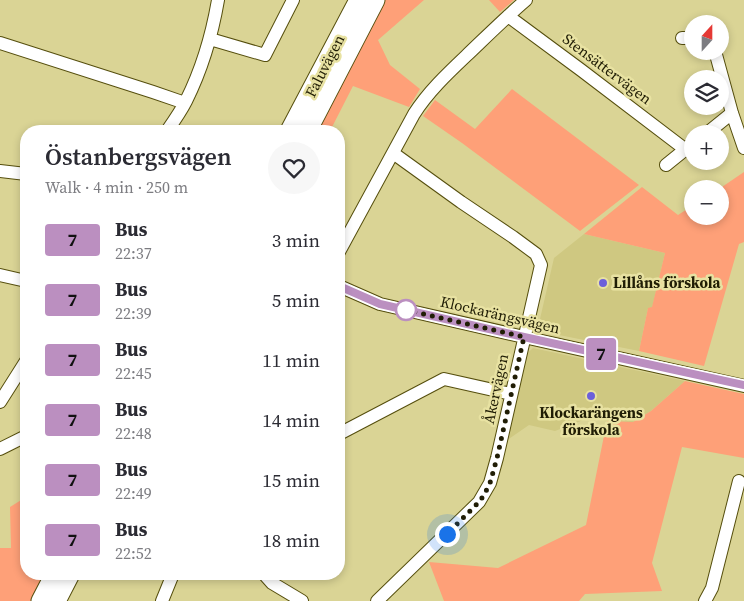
<!DOCTYPE html>
<html lang="en">
<head>
<meta charset="utf-8">
<style>
  :root { --surface:#fff; --page:#f7f7f7; --text:#2b2b33; --muted:#7c7c81 }
  body { margin:0; font-family:"Source Serif 4",serif; background:var(--page); color:var(--text); height:100vh; display:flex; flex-direction:column; font-size:19px; white-space:nowrap }
  * { box-sizing:border-box; margin:0 }
  p { font-size:16px; color:var(--muted) }
  .icon { flex:none; width:28px; height:28px; fill:none; stroke:currentColor; stroke-width:2; stroke-linecap:round; stroke-linejoin:round }
  .map { position:relative; flex:1; overflow:hidden }
  .drawer { position:absolute; left:20px; top:125px; width:325px; height:455px; display:flex; flex-direction:column; background:var(--surface); border-radius:20px; box-shadow:0 2px 8px #0003 }
  .drawer>* { flex:none }
  .badge { padding:0 10px; border-radius:4px; font-size:18px; line-height:32px }
  .needle { width:32px; rotate:21deg }
  .fabs { position:absolute; left:684px; top:15px; display:grid; gap:10px }
  .fabs a { display:grid; place-items:center; width:45px; height:45px; border-radius:50%; background:var(--surface); box-shadow:0 2px 8px #0003; font-size:25px }
  .you { position:absolute; width:25px; height:25px; margin:-12px; border:4px solid #fff; border-radius:50%; background:#1a73e8; box-shadow:0 0 0 8px #1a73e833 }
  .map>.badge { position:absolute; translate:-50% -50%; box-shadow:0 0 0 2px #fff }
  .round { display:grid; place-items:center; flex:none; width:52px; height:52px; border-radius:26px; background:var(--page) }
  .overview { display:flex; align-items:center; justify-content:space-between; height:85px; padding:0 25px }
  h1 { font-size:24px; font-weight:600; line-height:38px }
  ul { padding:0; list-style:none }
  li { display:flex; align-items:center; gap:15px; height:60px; padding:0 25px }
  li div { flex:1 }
  li b { display:block; font-size:19px }
  li em { font-style:normal }
  li .badge { min-width:55px; font-weight:700; text-align:center }
  .map>svg:first-child { display:block }
  .built { fill:#cfc881 }
  .green { fill:#fea078 }
  .lines { fill:none; stroke-linecap:round; stroke-linejoin:round }
  .minor-casing { stroke:#554e0d; stroke-width:14 }
  .highway-casing { stroke:#554e0d; stroke-width:21 }
  .minor { stroke:#fff; stroke-width:12 }
  .highway { stroke:#fff; stroke-width:19 }
  .line-casing { stroke:#fff; stroke-width:11 }
  .line { stroke:#bb8fc0; stroke-width:8 }
  .walk { stroke:#201d05; stroke-width:5; stroke-dasharray:0 9 }
  .poi-dot { fill:#6c60da; stroke:#e8e2a2; stroke-width:2 }
  .stop-dot { fill:#fff; stroke:#bb8fc0; stroke-width:2.5 }
  .labels { text-anchor:middle; stroke-width:5; stroke-linejoin:round; paint-order:stroke }
  .street-label { font-size:15px; fill:#201d05; stroke:#e8e2a2 }
  .poi-label { font-size:15px; font-weight:bold; fill:#201d05; stroke:#e8e2a2; text-anchor:start }
</style>
</head>
<body>
<div class="map">
<svg width="744" height="601" viewBox="0 0 744 601">
  <rect width="100%" height="100%" fill="#dad495"/>
  <!-- built -->
  <path class="built" d="M584,234L665,253L652,308H648L639,351L549,333L540,319L554,258Z
    M533,348L685,381L651,411L633,422L607,421L586,419L555,431L529,425L503,443L524,356Z"/>
  <!-- green -->
  <path class="green" d="M385,0H424L378,40L390,65L420,89L409,107L353,86L330,131H319L320,124Z
    M489,0H514L500,12Z
    M512,89L639,185L580,231L462,143L423,116L435,100L475,129Z
    M744,172V242L739,244L704,366L639,351L648,308L652,307L665,253L584,234L642,187L678,215L692,206V216H720V189H719Z
    M685,381L744,394V458L682,447L652,563L662,591L585,594L579,601H444L429,562L498,568L586,525L607,421L633,422L651,411Z
    M26,497V574H48L34,601H0V548H11L10,507Z"/>
  <g class="lines">
    <!-- minor casing -->
    <g class="minor-casing">
      <path id="minor" d="M508,16L581,70L686,150
        M682,38H692
        M210,39L265,55L293,0
        M0,43L153,92L185,103
        M715,51L732,113L744,148
        M167,131C174,121 181,111 186,101C202,69 212,35 218,0
        M706,134L732,113
        M666,165L692,144
        M0,171L26,174
        M339,252L414,114C428,92 447,74 466,56C486,37 505,18 526,0
        M0,275L26,281
        M339,286L380,304L524,337L744,386
        M0,402L26,361
        M339,434L444,379L511,394
        M0,449L26,436
        M264,574L272,583L302,601
        M162,601L173,574
        M377,601L479,502L490,483L497,458L541,265L536,254L513,237L461,202L393,153
        M705,601L712,588L739,481"/>
    </g>
    <!-- highway casing -->
    <g class="highway-casing">
      <path id="highway" d="M290,131L359,0
        M307,131L375,0
        M41,601L55,574
        M56,601L70,574"/>
    </g>
    <!-- minor -->
    <use href="#minor" class="minor"/>
    <!-- highway -->
    <use href="#highway" class="highway"/>
  </g>
  <g class="lines">
    <!-- line casing -->
    <g class="line-casing">
      <path id="line" d="M339,286L380,304L524,337L744,385"/>
    </g>
    <!-- line -->
    <use href="#line" class="line"/>
    <!-- walk -->
    <path class="walk" d="M406,310L524,337L497,458L490,483L484,495L479,502L447,534"/>
  </g>
  <!-- markers -->
  <g class="poi-dot">
    <circle cx="603" cy="283" r="5"/>
    <circle cx="591" cy="396" r="5"/>
  </g>
  <circle class="stop-dot" cx="406" cy="310" r="10"/>
  <g class="labels">
    <!-- street labels -->
    <g class="street-label">
      <text transform="translate(325 66) rotate(-63)" y="5">Faluvägen</text>
      <text transform="translate(607 69) rotate(37)" y="5">Stensättervägen</text>
      <text transform="translate(500 315) rotate(13)" y="5">Klockarängsvägen</text>
      <text transform="translate(496 389) rotate(-78)" y="5">Åkervägen</text>
    </g>
    <!-- poi labels -->
    <g class="poi-label">
      <text x="613" y="288">Lillåns förskola</text>
      <text x="591" y="418" text-anchor="middle">Klockarängens<tspan x="591" dy="17">förskola</tspan></text>
    </g>
  </g>
</svg>
<div class="fabs">
<a><svg class="needle" viewBox="-14 -14 28 28"><path d="M0-13l5 13h-10z" fill="#e53935"/><path d="M0 13l5-13h-10z" fill="#7c7c81"/></svg></a>
<a><svg class="icon" aria-label="layers" viewBox="0 0 24 24"><path d="M12 4l9 5-9 5-9-5zM3 14l9 5 9-5"/></svg></a>
<a>+</a>
<a>−</a>
</div>
<div class="you" style="left:447px;top:534px"></div>
<b class="badge" style="left:601px;top:354px;background:#bb8fc0;color:#111">7</b>
<section class="drawer">
<div class="overview"><div><h1>Östanbergsvägen</h1><p>Walk · 4 min · 250 m</p></div><a class="round"><svg class="icon" aria-label="heart" viewBox="0 0 24 24"><path d="M12 20l-8-8c-3-5 5-10 8-4 3-6 11-1 8 4z"/></svg></a></div>
<ul>
<li><span class="badge" style="background:#bb8fc0;color:#111">7</span><div><b>Bus</b><p>22:37</p></div><em>3 min</em></li>
<li><span class="badge" style="background:#bb8fc0;color:#111">7</span><div><b>Bus</b><p>22:39</p></div><em>5 min</em></li>
<li><span class="badge" style="background:#bb8fc0;color:#111">7</span><div><b>Bus</b><p>22:45</p></div><em>11 min</em></li>
<li><span class="badge" style="background:#bb8fc0;color:#111">7</span><div><b>Bus</b><p>22:48</p></div><em>14 min</em></li>
<li><span class="badge" style="background:#bb8fc0;color:#111">7</span><div><b>Bus</b><p>22:49</p></div><em>15 min</em></li>
<li><span class="badge" style="background:#bb8fc0;color:#111">7</span><div><b>Bus</b><p>22:52</p></div><em>18 min</em></li>
</ul>
</section>
</div>
</body>
</html>
